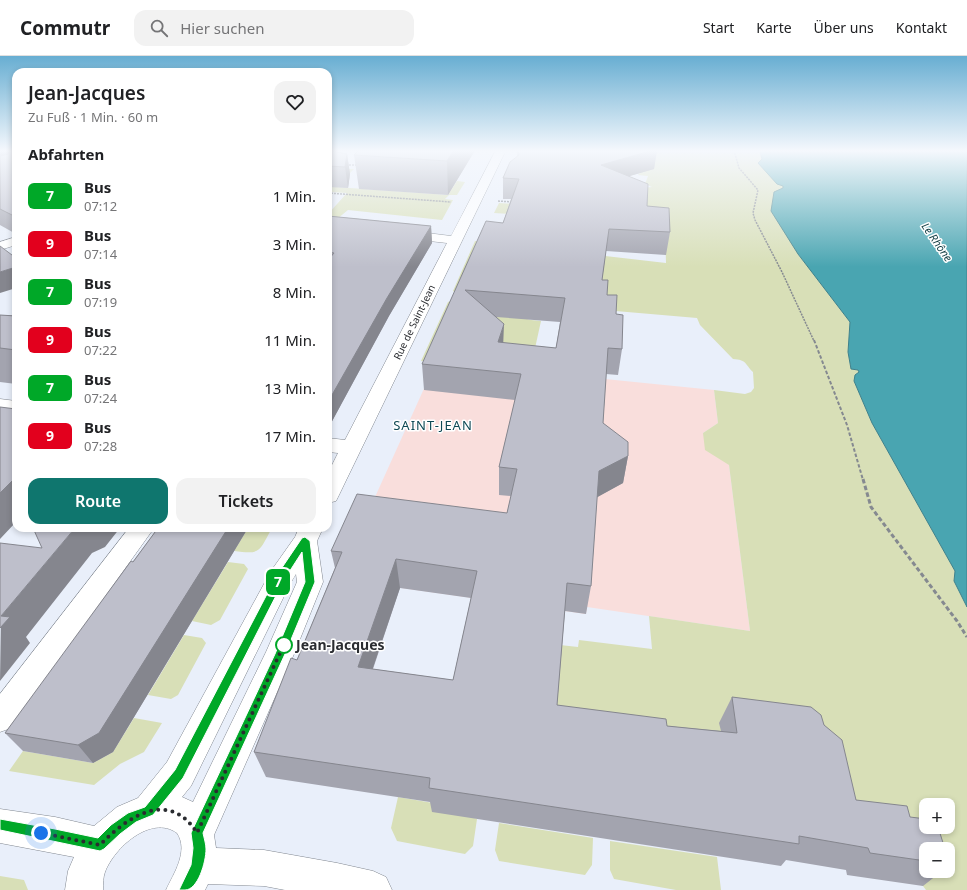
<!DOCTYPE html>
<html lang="de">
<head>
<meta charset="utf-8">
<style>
  :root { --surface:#fff; --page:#f2f2f2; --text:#202124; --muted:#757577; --line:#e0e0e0; --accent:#0f766e }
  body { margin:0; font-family:"Noto Sans",sans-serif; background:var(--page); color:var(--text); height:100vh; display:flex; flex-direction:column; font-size:15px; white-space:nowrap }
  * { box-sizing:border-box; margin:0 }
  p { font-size:13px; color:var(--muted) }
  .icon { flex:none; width:22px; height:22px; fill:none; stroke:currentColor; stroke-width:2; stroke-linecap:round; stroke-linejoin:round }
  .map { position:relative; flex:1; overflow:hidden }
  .sheet { position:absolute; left:12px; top:12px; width:320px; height:464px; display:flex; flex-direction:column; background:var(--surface); border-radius:12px; box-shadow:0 2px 6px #0003 }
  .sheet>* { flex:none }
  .badge { padding:0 8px; border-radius:6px; font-size:14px; line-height:26px }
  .fabs { position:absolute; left:919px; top:742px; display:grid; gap:8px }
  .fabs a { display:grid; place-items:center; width:36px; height:36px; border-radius:8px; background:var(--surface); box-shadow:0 2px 6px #0003; font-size:20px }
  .you { position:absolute; width:20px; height:20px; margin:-10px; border:3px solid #fff; border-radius:50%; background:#1a73e8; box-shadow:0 0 0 6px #1a73e833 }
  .map>.badge { position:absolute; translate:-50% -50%; box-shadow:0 0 0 2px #fff }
  h2 { padding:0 16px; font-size:15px; line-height:36px }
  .round { display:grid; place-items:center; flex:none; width:42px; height:42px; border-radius:12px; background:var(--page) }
  .summary { display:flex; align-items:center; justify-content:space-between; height:68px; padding:0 16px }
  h1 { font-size:19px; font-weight:600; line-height:30px }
  .primary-button { display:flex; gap:8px; margin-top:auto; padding:8px 16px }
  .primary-button a { flex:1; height:46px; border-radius:12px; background:var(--accent); color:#fff; font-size:16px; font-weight:600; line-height:46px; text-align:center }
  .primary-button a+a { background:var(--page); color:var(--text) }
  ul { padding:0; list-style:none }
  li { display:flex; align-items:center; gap:12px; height:48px; padding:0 16px }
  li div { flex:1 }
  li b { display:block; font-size:15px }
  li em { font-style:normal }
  li .badge { min-width:44px; font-weight:700; text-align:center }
  header { display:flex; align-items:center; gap:24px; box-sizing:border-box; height:56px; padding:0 20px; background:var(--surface); border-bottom:1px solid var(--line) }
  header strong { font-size:19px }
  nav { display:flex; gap:22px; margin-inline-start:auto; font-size:14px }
  .search { width:280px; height:36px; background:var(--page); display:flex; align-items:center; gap:10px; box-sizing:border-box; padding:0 14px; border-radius:12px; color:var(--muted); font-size:15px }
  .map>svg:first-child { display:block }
  .education { fill:#f9dedc }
  .green { fill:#d8dfb7; fill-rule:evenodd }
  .water { fill:#49a5b1; stroke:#40818a }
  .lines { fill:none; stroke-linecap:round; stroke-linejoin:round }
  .minor-casing { stroke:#818790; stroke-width:1 }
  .path-far2 { stroke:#858990; stroke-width:1.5; stroke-dasharray:2 1; stroke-linecap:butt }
  .path-far1 { stroke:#858990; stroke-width:2; stroke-dasharray:3.5 2; stroke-linecap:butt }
  .path { stroke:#858990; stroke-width:3; stroke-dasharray:4.5 2.5; stroke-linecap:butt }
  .minor { fill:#fff; fill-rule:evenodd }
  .wall { fill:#a3a4af; fill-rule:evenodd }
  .shaded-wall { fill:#85868e }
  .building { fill:#bebfcb; stroke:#85868e; fill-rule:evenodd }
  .line { fill:#00a828; stroke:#fff }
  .walk { stroke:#2a2c30; stroke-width:4; stroke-dasharray:0 7.2 }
  .stop-dot { fill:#fff; stroke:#00a828; stroke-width:2 }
  .labels { text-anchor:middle; stroke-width:3; stroke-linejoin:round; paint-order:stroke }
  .far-street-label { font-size:10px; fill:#2a2c30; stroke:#fff }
  .far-water-label { font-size:11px; font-style:italic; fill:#133e44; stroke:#fff }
  .neighbourhood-label { font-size:13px; letter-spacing:1px; fill:#0e4854; stroke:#fff }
  .near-stop-label { font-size:14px; font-weight:bold; fill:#2a2c30; stroke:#fff; text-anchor:start }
</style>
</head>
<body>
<header>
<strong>Commutr</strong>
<div class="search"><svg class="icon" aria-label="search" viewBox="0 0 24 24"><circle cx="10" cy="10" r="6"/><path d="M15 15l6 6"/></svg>Hier suchen</div>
<nav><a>Start</a><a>Karte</a><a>Über uns</a><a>Kontakt</a></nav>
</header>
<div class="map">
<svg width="967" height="834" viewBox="0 0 967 834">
  <rect width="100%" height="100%" fill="#e9effa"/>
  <!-- education -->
  <path class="education" d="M436,306L714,334L718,367L703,377L729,409L750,575L587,551L586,558L338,523Z"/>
  <!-- green -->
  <path class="green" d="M522,94H762L760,96L762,103L758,107L783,129V132L798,198L850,266L848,296L851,313L858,314L859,316L855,319L854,325L872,367L955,515L954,525L967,551V834H926L923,830L724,703L553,675L560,589L578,591L579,584L652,593L649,560L750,575L729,409L705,394L703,377L718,367L714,334L745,338L751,336L754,332L753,316C744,307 747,304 733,303L700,269L697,262L569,251L456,237L453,235L475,185L666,207L665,173L567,162L494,157L499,147L603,153L642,132L652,131L645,128L648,120L638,119L640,117ZM926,749H948V771H926ZM926,793H948V815H926Z
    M347,113H354L336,131L448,139L457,125L465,126L457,139H449L445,143L453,144L442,164L348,154L337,163L328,162V158L347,137L331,136L328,139V121Z
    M454,244L531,264L541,265L530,315L421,305L448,246Z
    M248,472H272C259,495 262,499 234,495Z
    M228,506L244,508L248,513L220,564L211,569L192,565Z
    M184,579L202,582L206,587L178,639L171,643L148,639Z
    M134,662L162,667L144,696L120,708L94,729L9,715L23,695L93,707L113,696Z
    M398,741L433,747L477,763L473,790L465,798L397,785L391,772Z
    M499,767L593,782L592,809L585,819L499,805L495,794Z
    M610,785L717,801L721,834H676L614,823L610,814Z
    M0,820L24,824L28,834H0Z"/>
  <!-- water -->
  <path class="water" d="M762,94H967V551L954,525L955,515L872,367L854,325L855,319L859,316L858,314L851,313L848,296L850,266L798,198L771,155L774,136L783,132V130L777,128L758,107L762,103L760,96Z"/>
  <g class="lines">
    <!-- minor casing -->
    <g class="minor-casing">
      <path id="minor" d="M496,94H506L339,439L336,445L328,447V417L338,397L328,396V382L345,384L447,187L403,182L398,181L396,178L398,175L403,174L451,180Z
        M16,181V189L0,194V186Z
        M0,343L16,345V357L0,355Z
        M129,472H154L11,672L0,676V638Z
        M299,472H323L317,485L323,526L294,598L214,779L216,792L264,794L337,807L373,815L386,821L392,834H285L264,830L208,828L205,834H166C174,817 189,795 177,777C151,758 114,792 105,816C103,821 103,828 103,834H65L68,815L74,801L0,787V753L55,761L94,770L117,751L138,742L167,706L271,515L295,481ZM296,518L297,526L266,596L193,746L182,741L191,730L290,528Z"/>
    </g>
    <!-- path-far2 -->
    <path class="path-far2" d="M734,94L739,112L758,134L753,157L755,164L782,216L814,285
      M349,109H359
      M328,137L451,146
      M498,145L513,146"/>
    <!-- path-far1 -->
    <path class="path-far1" d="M814,284L847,369L863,424"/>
    <!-- path -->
    <path class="path" d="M863,423L871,451L957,565L967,581"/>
    <!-- minor -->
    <use href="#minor" class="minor"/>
  </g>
  <!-- wall -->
  <path class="wall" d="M0,94H16V178L0,169Z
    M328,94L347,98L350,118L348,132L328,131Z
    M359,94H474V96L448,139L359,133L354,99Z
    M517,94H657L654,113L629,120L647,150L670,176L666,199L606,195L602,224L607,239L616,258L622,293L618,319L606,318L603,367L628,400L623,427L597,441L591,530L586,558L565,555L557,649L667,670L721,675L719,667L732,641L824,669L856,744L910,761L926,793V815H942L923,830L847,819L846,814L786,804L781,810L432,756L430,746L266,721L254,696L297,604L335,512L331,495L507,457L511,440L499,439V411L515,344L424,334L422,308L503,167L511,143H503V122L517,101ZM496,261L560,266L556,292L503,287ZM400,532L471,542L453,624L373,613Z
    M328,160L431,170L432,187L389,260L330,369H328Z
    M0,259L16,260V328L0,326Z
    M158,472H248L113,696L93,707L23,695L5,677Z"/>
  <!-- shaded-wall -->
  <path class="shaded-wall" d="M0,94H9L16,110L0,114Z
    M454,94H474V96L448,139L447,105Z
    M654,94H657L654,113L599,129L601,109Z
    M347,98L350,118L348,132L345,111Z
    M431,170L432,187L389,260L330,369L328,359V346L387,242Z
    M16,211V232L0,237V216Z
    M504,268L503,293L498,286Z
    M628,400L623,427L594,443L599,415Z
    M12,425L16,431V466L0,483V437Z
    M75,472H120L105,491L92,497L26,581L30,587L0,625L1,560Z
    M228,472H248L113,696L93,707L78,689Z
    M396,503L400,532L364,638L358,611Z"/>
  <!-- building -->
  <path class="building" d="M9,94H16V161L0,153V100L8,98Z
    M328,94L347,98L345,111L328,110Z
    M359,94H454L447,105L354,99Z
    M518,94H654L601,109L648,128L647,150L669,152L670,176L609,173L602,224H608L607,239H617L616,258L623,259L622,293L608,292L603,367L628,386V400L599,415L591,530L567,527L557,649L666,663L667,670L737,677L732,641L811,651L821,659L824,669L842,684L856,744L907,750L910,761L926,763V771H938L945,793H926V805L870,797L868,792L799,780V788L429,732L430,722L254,696L291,602L297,604L342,496L331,495L357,438L507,457L517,413L499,411L521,318L422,308L486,165L503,167L519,123L503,122L510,106L519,99ZM465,234L565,242L556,292L498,286L504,268ZM396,503L477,515L453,624L358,611Z
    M328,160L431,170L387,242L328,346V204L334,197L328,196Z
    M0,190L16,202V211L0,216Z
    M0,259L16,260V294L0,292Z
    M0,351L16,353V434L12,425L0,437Z
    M33,472H75L1,560L10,561L0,572V487L42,492Z
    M158,472H228L99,677L78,689L5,677L131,505L133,506Z
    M948,801L951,808H948Z"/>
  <!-- sky -->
  <linearGradient id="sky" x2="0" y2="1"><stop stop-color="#68aed2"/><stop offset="0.45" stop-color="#f5f8fd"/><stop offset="1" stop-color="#f5f8fd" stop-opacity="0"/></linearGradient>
  <rect width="967" height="211" fill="url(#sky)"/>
  <!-- line -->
  <path class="line" d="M305,481L310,485L315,526L285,598L203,777C204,782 206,788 206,793C206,806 198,834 185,834H179L191,809L193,792L191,777L275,598L305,526L302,496L284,524L183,722L153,759L136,766L120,778L104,793L100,795L0,774V763L55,773L98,782L111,769L128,757L145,751L175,714L277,519L302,482Z"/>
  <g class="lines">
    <!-- walk -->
    <path class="walk" d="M41,777L100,789C127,761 169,732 197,777L286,584L284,589"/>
  </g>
  <!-- markers -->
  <circle class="stop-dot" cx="284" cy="589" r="8"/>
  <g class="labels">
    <!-- far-street labels -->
    <g class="far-street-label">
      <text transform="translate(414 266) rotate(-64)" y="4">Rue de Saint-Jean</text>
    </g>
    <!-- far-water labels -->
    <g class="far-water-label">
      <text transform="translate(937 186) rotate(55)" y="4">Le Rhône</text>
    </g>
    <!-- neighbourhood labels -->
    <g class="neighbourhood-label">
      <text x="433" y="374">SAINT-JEAN</text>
    </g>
    <!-- near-stop labels -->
    <g class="near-stop-label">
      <text x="296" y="594">Jean-Jacques</text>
    </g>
  </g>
</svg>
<div class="fabs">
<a>+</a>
<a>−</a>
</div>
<div class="you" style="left:41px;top:777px"></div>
<b class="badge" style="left:278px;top:526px;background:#00a828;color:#fff">7</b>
<section class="sheet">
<div class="summary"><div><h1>Jean-Jacques</h1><p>Zu Fuß · 1 Min. · 60 m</p></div><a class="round"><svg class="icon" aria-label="heart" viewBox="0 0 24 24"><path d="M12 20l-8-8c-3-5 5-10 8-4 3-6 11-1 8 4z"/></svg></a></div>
<h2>Abfahrten</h2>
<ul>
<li><span class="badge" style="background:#00a828;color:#fff">7</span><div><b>Bus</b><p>07:12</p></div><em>1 Min.</em></li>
<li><span class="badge" style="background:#e2001d;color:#fff">9</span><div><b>Bus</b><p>07:14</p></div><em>3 Min.</em></li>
<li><span class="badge" style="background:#00a828;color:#fff">7</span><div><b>Bus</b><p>07:19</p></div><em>8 Min.</em></li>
<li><span class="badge" style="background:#e2001d;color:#fff">9</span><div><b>Bus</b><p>07:22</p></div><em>11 Min.</em></li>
<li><span class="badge" style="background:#00a828;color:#fff">7</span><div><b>Bus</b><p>07:24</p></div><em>13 Min.</em></li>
<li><span class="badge" style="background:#e2001d;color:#fff">9</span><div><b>Bus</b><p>07:28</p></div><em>17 Min.</em></li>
</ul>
<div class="primary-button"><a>Route</a><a>Tickets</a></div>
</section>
</div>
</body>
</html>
